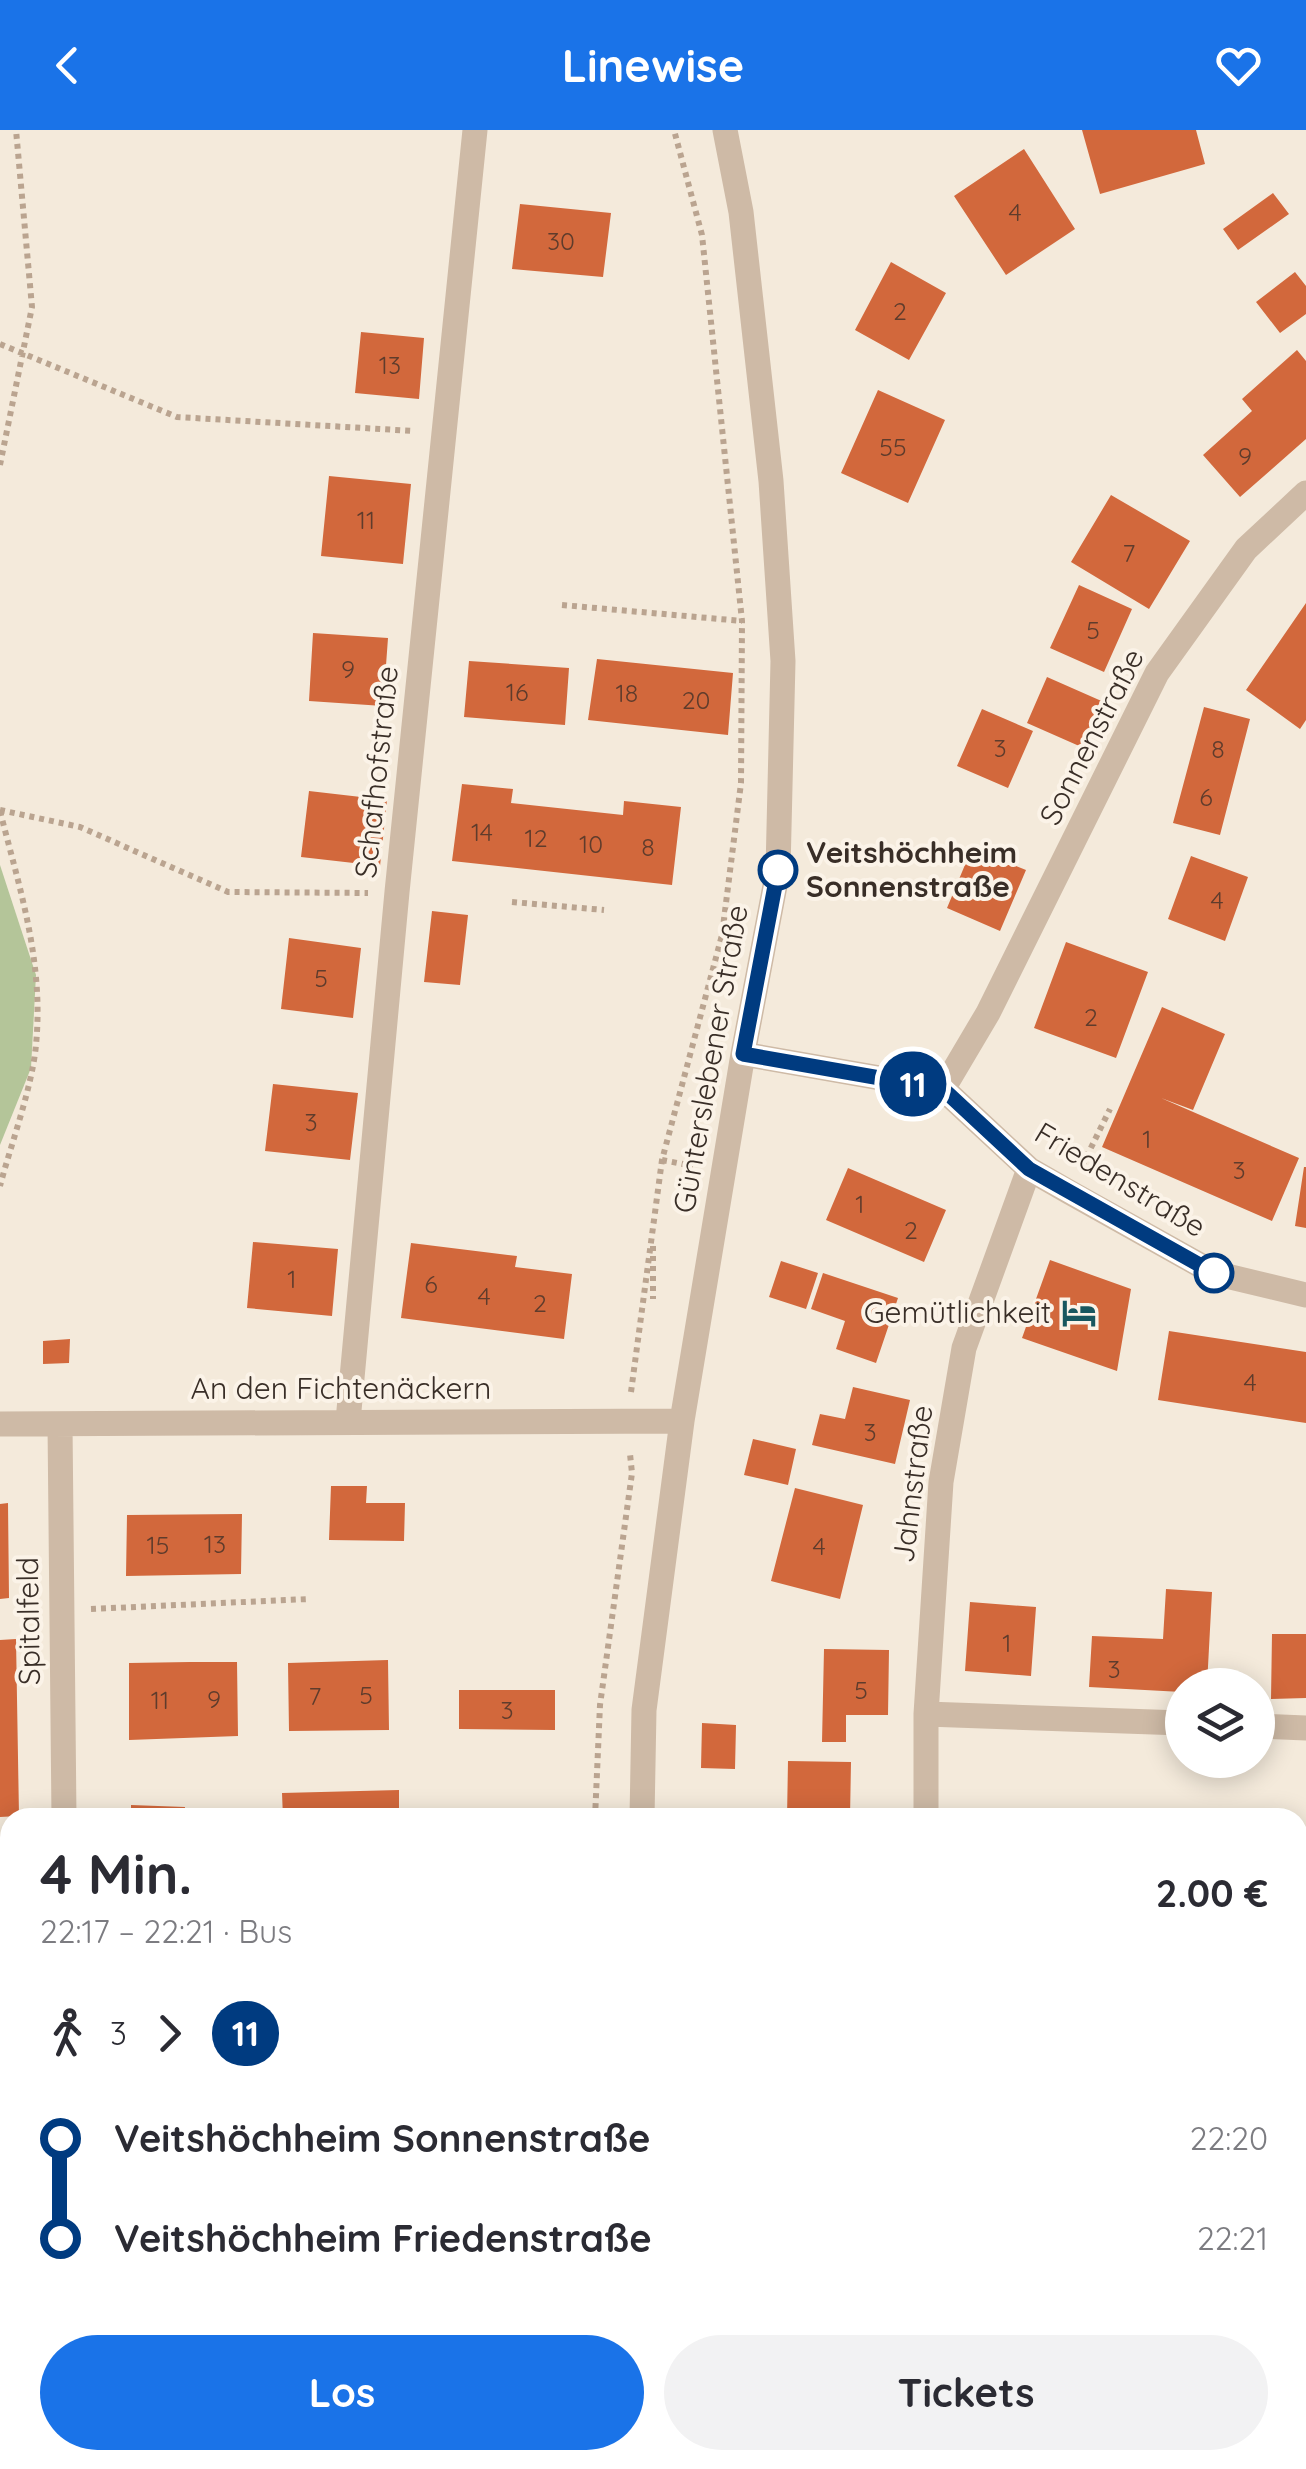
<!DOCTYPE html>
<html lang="de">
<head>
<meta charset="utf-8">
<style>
  :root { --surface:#fff; --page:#f2f2f3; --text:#2b2b33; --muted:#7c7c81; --accent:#1a73e8 }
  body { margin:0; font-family:Quicksand,sans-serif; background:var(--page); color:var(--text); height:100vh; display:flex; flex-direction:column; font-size:38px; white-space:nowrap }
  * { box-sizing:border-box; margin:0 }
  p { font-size:32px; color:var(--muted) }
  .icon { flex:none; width:55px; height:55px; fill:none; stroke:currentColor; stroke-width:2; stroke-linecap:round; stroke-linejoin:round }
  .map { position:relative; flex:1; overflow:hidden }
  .drawer { position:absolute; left:0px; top:1678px; width:1308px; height:662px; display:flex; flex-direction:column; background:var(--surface); border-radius:30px 30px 0 0; box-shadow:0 5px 25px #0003 }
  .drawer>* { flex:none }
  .badge { padding:0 20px; border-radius:32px; font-size:35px; line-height:65px }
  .tools { position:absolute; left:1165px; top:1538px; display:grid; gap:20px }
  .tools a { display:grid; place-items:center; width:110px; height:110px; border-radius:50%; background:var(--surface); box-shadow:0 5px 25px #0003; font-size:50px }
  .map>.badge { position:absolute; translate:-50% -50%; box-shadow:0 0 0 5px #fff }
  .legs { display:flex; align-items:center; gap:15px; height:110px; padding:0 40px; font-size:32px }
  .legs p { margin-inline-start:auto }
  .summary { display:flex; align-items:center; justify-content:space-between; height:170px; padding:0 40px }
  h1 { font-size:55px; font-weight:700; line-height:75px }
  .action { display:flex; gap:20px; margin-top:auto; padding:20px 40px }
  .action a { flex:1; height:115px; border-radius:60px; background:var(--accent); color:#fff; font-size:40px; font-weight:700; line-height:115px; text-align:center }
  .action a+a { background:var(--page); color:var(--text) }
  ul { padding:0 40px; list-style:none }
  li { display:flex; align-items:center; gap:35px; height:100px; font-size:38px }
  li i { display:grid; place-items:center; width:15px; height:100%; margin:0 12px; background:currentColor }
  li i::after { content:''; width:25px; height:25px; margin:-12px; border:8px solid; border-radius:50%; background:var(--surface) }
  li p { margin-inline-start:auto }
  li:first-child i { background:linear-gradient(#0000 50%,currentColor 0) }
  li:last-child i { background:linear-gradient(currentColor 50%,#0000 0) }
  header { display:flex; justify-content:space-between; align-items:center; height:130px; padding:0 40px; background:var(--accent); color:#fff; font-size:45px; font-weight:700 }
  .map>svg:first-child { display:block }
  .green { fill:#b4c599 }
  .building { fill:#d2683c }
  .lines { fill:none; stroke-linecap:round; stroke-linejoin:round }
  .path { stroke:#baa490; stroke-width:6; stroke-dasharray:5 5; stroke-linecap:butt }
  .minor { stroke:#cebaa6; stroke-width:25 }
  .line-1-casing { stroke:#fff; stroke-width:22 }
  .line-1 { stroke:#003b80; stroke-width:15 }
  .stop-1-dot { fill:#fff; stroke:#003b80; stroke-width:5 }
  .labels { text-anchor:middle; stroke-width:8; stroke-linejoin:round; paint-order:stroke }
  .number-label { font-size:25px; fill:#5f3c2c }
  .street-label { font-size:30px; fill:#392e27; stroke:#fbf3e8 }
  .stop-label { font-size:30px; font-weight:bold; fill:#392e27; stroke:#fbf3e8; text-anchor:start }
  .poi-label { font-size:30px; fill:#392e27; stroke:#fbf3e8; text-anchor:end }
</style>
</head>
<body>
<header><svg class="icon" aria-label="back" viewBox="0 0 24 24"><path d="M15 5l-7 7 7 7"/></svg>Linewise<svg class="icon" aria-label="heart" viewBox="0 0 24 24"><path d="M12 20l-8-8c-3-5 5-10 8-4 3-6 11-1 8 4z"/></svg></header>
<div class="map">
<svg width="1306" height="2339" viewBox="0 0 1306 2339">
  <rect width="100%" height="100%" fill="#f4eadb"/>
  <!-- green -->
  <path class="green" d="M0,735L36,845L31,938L0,1015Z"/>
  <!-- building -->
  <path class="building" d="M1082,0H1196L1205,34L1100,64Z
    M1024,19L1075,99L1006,145L954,66Z
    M1273,63L1289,84L1238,120L1223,99Z
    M520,74L611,83L603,147L512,139Z
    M891,132L946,163L909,230L855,200Z
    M1295,142L1306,156V184L1280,203L1256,172Z
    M361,202L424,208L419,269L355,263Z
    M1297,220L1306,231V309L1240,367L1203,325L1252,281L1242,269Z
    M878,260L945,290L908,373L841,343Z
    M329,346L411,354L403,434L321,426Z
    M1111,365L1190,411L1149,479L1071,432Z
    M1079,455L1132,479L1104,542L1050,518Z
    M1306,473V590L1300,599L1246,560Z
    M313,503L388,508L383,576L309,571Z
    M597,529L733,543L728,605L588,590Z
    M469,531L569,538L565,595L464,587Z
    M1047,547L1106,573L1086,619L1027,593Z
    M1204,577L1250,589L1220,705L1173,693Z
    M982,579L1033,601L1008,658L957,636Z
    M462,654L513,659L511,673L623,685L624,671L681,677L672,755L452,731Z
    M309,661L387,670L380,736L301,727Z
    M972,718L1026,740L1000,801L947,778Z
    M1191,726L1248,747L1225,811L1168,789Z
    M432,781L468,785L460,855L424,852Z
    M289,808L361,818L353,888L281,879Z
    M1066,812L1148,842L1116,928L1034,898Z
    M1162,877L1225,904L1193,980L1161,968L1299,1028L1272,1091L1102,1017Z
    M273,954L358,963L350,1030L265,1021Z
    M1304,1037H1306V1098L1295,1096Z
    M848,1038L946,1080L924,1132L826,1090Z
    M253,1112L338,1119L332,1186L247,1178Z
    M411,1113L517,1126L515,1137L572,1144L564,1209L401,1188Z
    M1050,1130L1131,1159L1117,1241L1022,1208Z
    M781,1131L818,1143L806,1179L769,1167Z
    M823,1143L898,1168L876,1233L836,1219L845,1191L811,1179Z
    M1169,1201L1306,1222V1293L1158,1270Z
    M70,1209L69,1233L43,1234V1211Z
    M853,1257L910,1270L895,1334L812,1315L820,1284L845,1289Z
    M753,1309L796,1319L788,1355L744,1345Z
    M331,1356H367L366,1373H405L404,1411L329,1410Z
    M795,1358L863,1375L840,1469L771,1451Z
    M8,1373L9,1468L0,1469V1374Z
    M242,1384L241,1444L126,1446L127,1385Z
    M1166,1459L1212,1462L1207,1555H1182V1562L1089,1557L1092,1506L1163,1509Z
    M970,1472L1036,1477L1031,1546L965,1541Z
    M1272,1504H1306V1568L1271,1569Z
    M16,1509L19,1686L0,1687V1510Z
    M824,1519L889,1520L888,1585H846V1612H822Z
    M388,1530L389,1600L289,1601L288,1533Z
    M190,1532H237L238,1606L129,1610V1533Z
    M459,1560H555V1600L459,1599Z
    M702,1593L736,1595L735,1639L701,1638Z
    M788,1631L851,1632L850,1688H787Z
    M399,1660V1688H283L282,1663Z
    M131,1675L185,1677L184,1688H131Z
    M10,1910V1974H0V1911Z
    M1306,2034V2090H1298V2035Z
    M1298,2166H1301L1302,2228H1298Z
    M0,2230H10V2298L0,2297Z
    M140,2330H218V2339H140Z
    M477,2330H540V2339H477Z
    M835,2330H908L909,2339H836Z
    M1159,2330H1299L1300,2339H1222V2334L1195,2335V2339H1160Z"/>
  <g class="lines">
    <!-- path -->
    <path class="path" d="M0,214L177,287L414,301
      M0,335L32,177L16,0
      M562,475L742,491
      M0,680L80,697L228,762L368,763
      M0,681C20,760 44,832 36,915C32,958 11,1014 0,1056
      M512,772L604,780
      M662,1030L693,1036
      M1082,1036L1110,979
      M653,1116V1169
      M631,1262L662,1030L722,805L741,653L742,491L702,105L674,0
      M91,1479L309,1469
      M595,1688L600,1575L632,1343L630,1324
      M589,2330V2339"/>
    <!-- minor -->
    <path class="minor" d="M743,924L943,959L1029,1039L1069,1062L1214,1143L1306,1165
      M943,959L988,883L1157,543L1246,419L1306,363
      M348,1291L397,762L475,0
      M0,1294L682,1291
      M60,1294L64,1688
      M926,1584L1182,1593
      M1258,1596L1306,1598
      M642,1688L644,1580L682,1291L743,924L778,740L783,531L771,351L741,82L725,0
      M926,1688V1584L941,1352L964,1218L1029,1039
      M0,1740H10
      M1298,2130H1306
      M0,2142H10
      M947,2330L948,2339
      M67,2339V2330
      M631,2339V2330"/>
  </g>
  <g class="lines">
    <!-- line-1 casing -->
    <g class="line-1-casing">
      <path id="line-1" d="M778,740L743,924L943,959L1029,1039L1214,1143"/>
    </g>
    <!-- line-1 -->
    <use href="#line-1" class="line-1"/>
  </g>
  <!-- icons -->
  <defs>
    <g id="hotel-bare" transform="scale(2.7)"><path d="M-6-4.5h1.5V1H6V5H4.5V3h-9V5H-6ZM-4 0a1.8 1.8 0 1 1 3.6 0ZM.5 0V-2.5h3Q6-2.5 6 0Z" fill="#18575f" stroke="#fbf3e8" stroke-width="2.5" paint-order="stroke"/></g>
  </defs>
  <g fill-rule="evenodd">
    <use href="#hotel-bare" x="1079" y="1183"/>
  </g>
  <!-- markers -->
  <g class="stop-1-dot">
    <circle cx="778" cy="740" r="18"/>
    <circle cx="1214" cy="1143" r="18"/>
  </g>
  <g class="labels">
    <!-- number labels -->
    <g class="number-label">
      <text x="1015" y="91">4</text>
      <text x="561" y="120">30</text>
      <text x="900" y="190">2</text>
      <text x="390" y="244">13</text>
      <text x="893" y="326">55</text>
      <text x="1245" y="335">9</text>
      <text x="366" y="399">11</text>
      <text x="1129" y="432">7</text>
      <text x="1093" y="509">5</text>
      <text x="348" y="548">9</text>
      <text x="517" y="571">16</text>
      <text x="627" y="572">18</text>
      <text x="696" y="579">20</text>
      <text x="1000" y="627">3</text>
      <text x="1218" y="628">8</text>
      <text x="1206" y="676">6</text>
      <text x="482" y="711">14</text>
      <text x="536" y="717">12</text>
      <text x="591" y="723">10</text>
      <text x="648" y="726">8</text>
      <text x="1217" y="779">4</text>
      <text x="321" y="857">5</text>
      <text x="1091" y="896">2</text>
      <text x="311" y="1001">3</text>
      <text x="1147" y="1018">1</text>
      <text x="1239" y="1049">3</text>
      <text x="860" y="1083">1</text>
      <text x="911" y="1109">2</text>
      <text x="292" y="1158">1</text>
      <text x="431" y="1163">6</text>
      <text x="484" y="1175">4</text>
      <text x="540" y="1182">2</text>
      <text x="1250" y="1261">4</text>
      <text x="870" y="1311">3</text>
      <text x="215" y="1423">13</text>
      <text x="158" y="1424">15</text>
      <text x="819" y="1425">4</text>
      <text x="1007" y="1522">1</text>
      <text x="1114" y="1548">3</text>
      <text x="861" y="1569">5</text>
      <text x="366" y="1574">5</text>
      <text x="315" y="1575">7</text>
      <text x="214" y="1578">9</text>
      <text x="160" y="1579">11</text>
      <text x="507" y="1589">3</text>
    </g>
    <!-- street labels -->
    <g class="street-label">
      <text transform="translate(1092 607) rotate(-63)" y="10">Sonnenstraße</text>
      <text transform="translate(377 642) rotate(-84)" y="10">Schafhofstraße</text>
      <text transform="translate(711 929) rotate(-80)" y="10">Günterslebener Straße</text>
      <text transform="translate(1120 1050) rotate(31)" y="10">Friedenstraße</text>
      <text x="341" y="1269">An den Fichtenäckern</text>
      <text transform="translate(913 1354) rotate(-83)" y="10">Jahnstraße</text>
      <text transform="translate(29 1491) rotate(-91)" y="10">Spitalfeld</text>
    </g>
    <!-- stop labels -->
    <g class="stop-label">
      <text x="806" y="733">Veitshöchheim<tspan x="806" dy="34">Sonnenstraße</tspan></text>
    </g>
    <!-- poi labels -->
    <g class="poi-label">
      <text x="1051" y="1193">Gemütlichkeit</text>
    </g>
  </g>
</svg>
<div class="tools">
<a><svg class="icon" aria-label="layers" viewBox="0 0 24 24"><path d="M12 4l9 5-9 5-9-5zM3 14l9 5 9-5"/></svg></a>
</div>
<b class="badge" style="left:913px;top:954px;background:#003b80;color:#fff">11</b>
<section class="drawer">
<div class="summary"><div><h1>4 Min.</h1><p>22:17 – 22:21 · Bus</p></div><b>2.00 €</b></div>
<div class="legs"><svg class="icon" aria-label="walk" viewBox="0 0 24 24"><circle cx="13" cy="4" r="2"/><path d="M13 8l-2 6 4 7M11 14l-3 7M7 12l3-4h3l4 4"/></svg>3<svg class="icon" aria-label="forward" viewBox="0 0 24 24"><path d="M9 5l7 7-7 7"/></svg><b class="badge" style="background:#003b80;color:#fff">11</b></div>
<ul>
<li><i style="color:#003b80"></i><b>Veitshöchheim Sonnenstraße</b><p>22:20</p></li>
<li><i style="color:#003b80"></i><b>Veitshöchheim Friedenstraße</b><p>22:21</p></li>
</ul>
<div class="action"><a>Los</a><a>Tickets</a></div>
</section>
</div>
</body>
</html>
